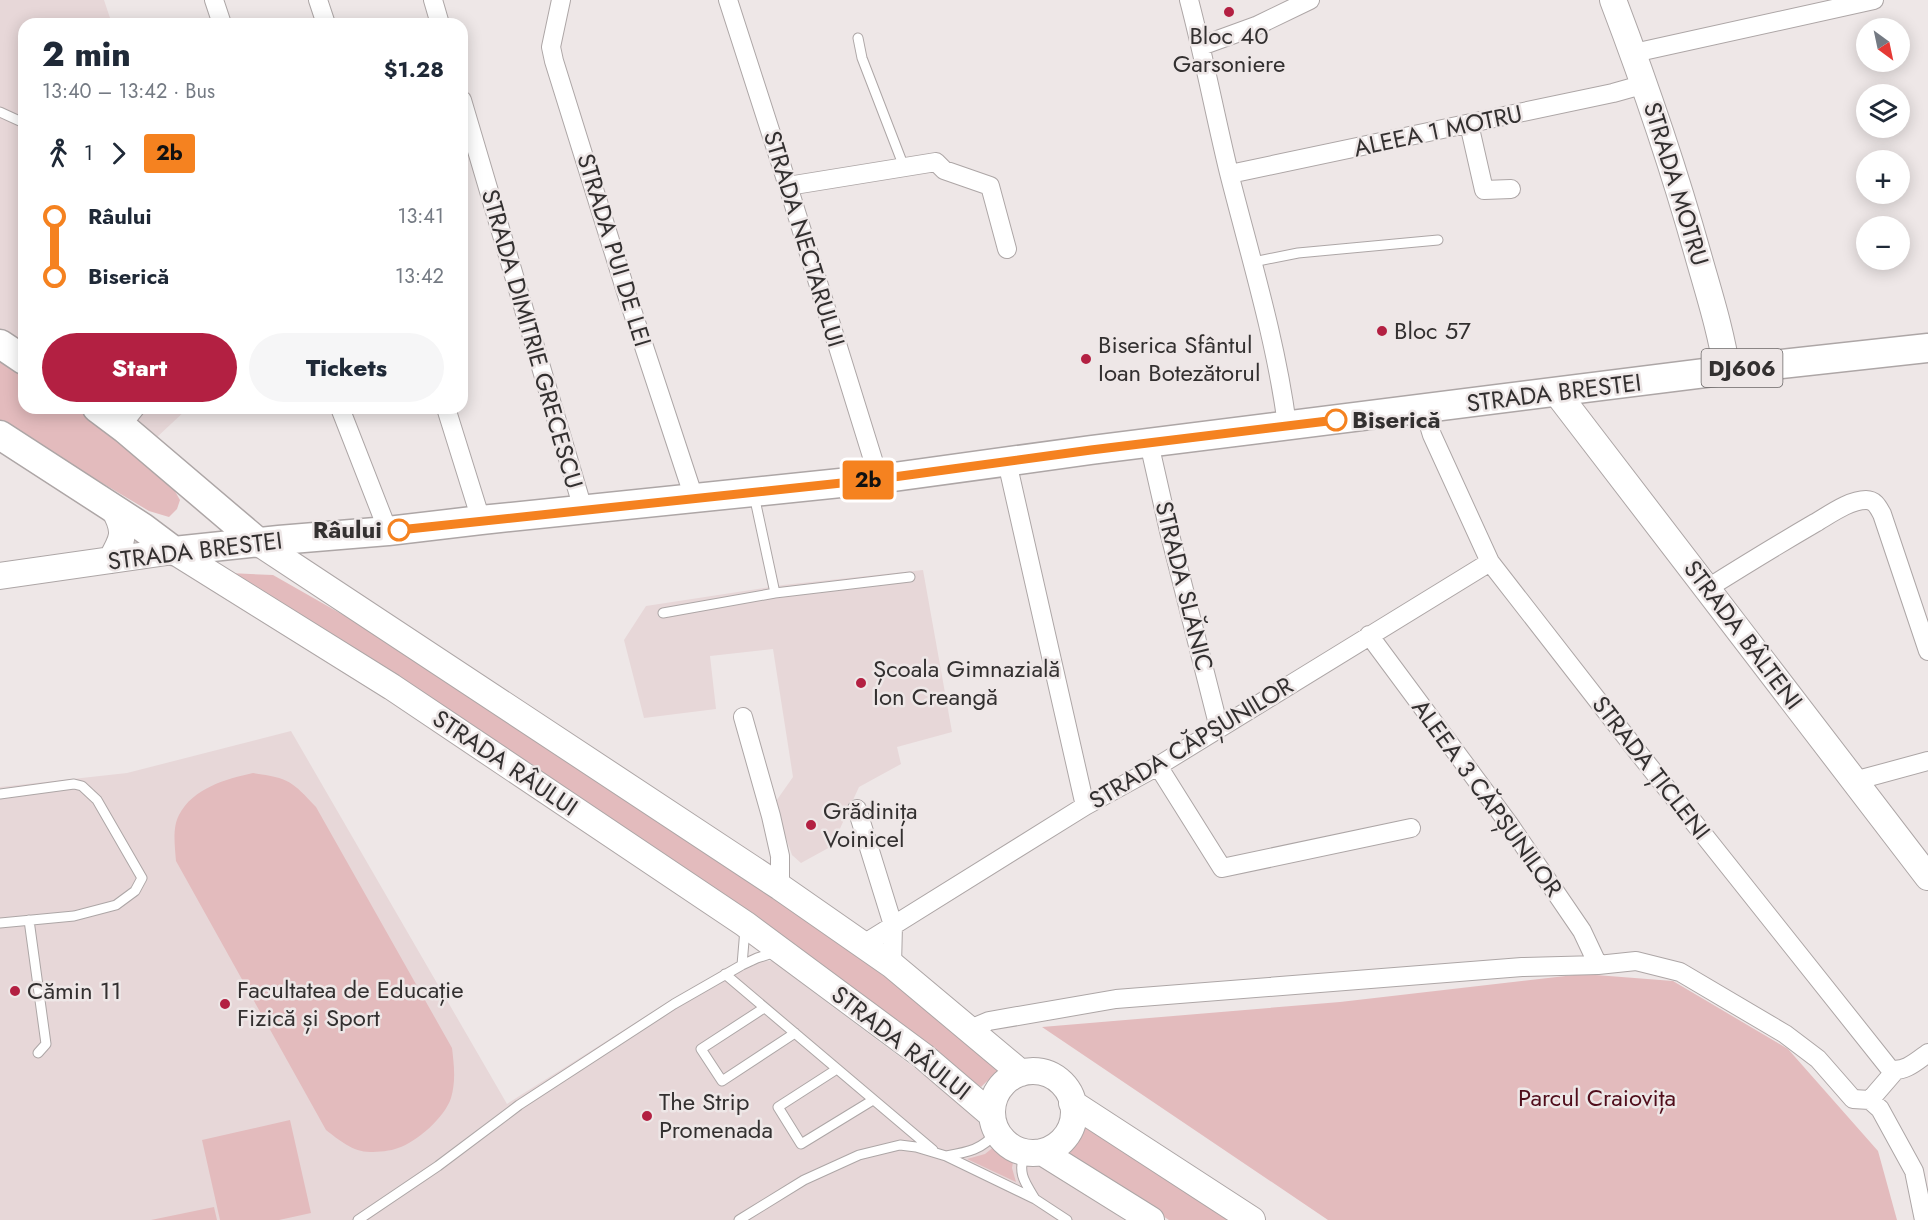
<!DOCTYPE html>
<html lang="en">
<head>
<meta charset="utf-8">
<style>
  :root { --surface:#fff; --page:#f6f6f7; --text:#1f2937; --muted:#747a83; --accent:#b32042 }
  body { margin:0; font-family:Jost,sans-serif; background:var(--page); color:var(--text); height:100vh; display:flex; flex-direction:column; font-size:22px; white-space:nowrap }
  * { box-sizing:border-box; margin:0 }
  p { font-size:20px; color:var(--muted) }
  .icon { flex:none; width:33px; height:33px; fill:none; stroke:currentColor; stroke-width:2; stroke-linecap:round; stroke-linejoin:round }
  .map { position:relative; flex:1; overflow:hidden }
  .panel { position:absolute; left:18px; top:18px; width:450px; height:396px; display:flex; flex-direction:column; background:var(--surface); border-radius:18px; box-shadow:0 3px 15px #0003 }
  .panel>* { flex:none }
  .badge { padding:0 12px; border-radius:4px; font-size:21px; line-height:39px }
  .needle { width:39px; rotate:147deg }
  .buttons { position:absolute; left:1856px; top:18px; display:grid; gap:12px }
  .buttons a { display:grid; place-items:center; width:54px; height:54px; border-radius:50%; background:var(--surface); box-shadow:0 3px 15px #0003; font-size:30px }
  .map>.badge { position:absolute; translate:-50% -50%; box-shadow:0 0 0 3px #fff }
  .legs { display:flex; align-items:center; gap:9px; height:66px; padding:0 24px; font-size:20px }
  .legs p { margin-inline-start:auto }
  .head { display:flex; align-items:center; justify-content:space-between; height:102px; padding:0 24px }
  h1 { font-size:33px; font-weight:800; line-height:45px }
  .action { display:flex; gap:12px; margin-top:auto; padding:12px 24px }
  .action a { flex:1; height:69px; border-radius:36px; background:var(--accent); color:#fff; font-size:24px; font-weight:800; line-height:69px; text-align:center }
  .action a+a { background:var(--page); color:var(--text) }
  ul { padding:0 24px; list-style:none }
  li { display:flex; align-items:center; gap:21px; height:60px; font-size:22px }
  li i { display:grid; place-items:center; width:9px; height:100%; margin:0 8px; background:currentColor }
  li i::after { content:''; width:15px; height:15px; margin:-8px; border:4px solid; border-radius:50%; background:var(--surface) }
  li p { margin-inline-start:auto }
  li:first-child i { background:linear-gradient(#0000 50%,currentColor 0) }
  li:last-child i { background:linear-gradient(currentColor 50%,#0000 0) }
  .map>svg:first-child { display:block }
  .built { fill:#e7d7d8 }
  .green { fill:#e3bbbd }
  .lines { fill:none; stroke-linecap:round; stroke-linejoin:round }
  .lane-casing { stroke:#ada6a6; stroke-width:11 }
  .street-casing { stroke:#ada6a6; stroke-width:20 }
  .secondary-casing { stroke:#ada6a6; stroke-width:28 }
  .primary-casing { stroke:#ada6a6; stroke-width:31 }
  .lane { stroke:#fff; stroke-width:9 }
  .street { stroke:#fff; stroke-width:18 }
  .secondary { stroke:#fff; stroke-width:26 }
  .primary { stroke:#fff; stroke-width:28 }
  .line-1-casing { stroke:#fff; stroke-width:14 }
  .line-1 { stroke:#f58220; stroke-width:9 }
  .poi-dot { fill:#b32042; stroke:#eee7e7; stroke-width:2 }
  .stop-1-dot { fill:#fff; stroke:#f58220; stroke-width:3 }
  .labels { text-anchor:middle; stroke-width:5; stroke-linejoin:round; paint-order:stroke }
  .shield { fill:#eee7e7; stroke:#6b6767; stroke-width:1.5 }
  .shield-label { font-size:22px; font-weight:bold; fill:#333030 }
  .poi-label { font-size:24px; fill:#333030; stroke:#eee7e7; text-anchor:start }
  .street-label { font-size:24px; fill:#333030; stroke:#eee7e7 }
  .stop-label { font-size:24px; font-weight:bold; fill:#333030; stroke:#eee7e7; text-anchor:start }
  .park-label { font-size:24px; fill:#500d1b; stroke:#eee7e7 }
</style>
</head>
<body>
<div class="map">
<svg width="1928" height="1220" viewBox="0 0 1928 1220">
  <rect width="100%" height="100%" fill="#eee7e7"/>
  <!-- built -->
  <path class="built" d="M0,0H104L112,24H24V353L0,337Z
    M108,408H188L155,439Z
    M923,570L952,732L897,747L901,764L859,787L832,846L801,863L792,855L774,804L793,777L773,649L710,656L716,709L644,718L624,640L646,606L783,585Z
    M291,731L507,1104L673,999L737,962L775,961L809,989L987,1122L1124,1220H0V787L127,773Z"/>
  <!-- green -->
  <path class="green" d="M0,359L24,374V408H78L102,423L172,486L180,500L177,509L169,517L149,511L0,422Z
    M229,573L273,575L410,653L773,894L1004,1065L981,1087L753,917Z
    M253,773C289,778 292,781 316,807L452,1048C454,1065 456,1081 451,1098C445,1117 417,1142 398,1148C391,1151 378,1152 370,1152C353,1152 339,1140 326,1130L176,861C175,847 172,828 179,815C193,788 226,779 253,773Z
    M1583,974L1673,981L1788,1049L1878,1151L1897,1220H1328L1042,1027L1340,1002Z
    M290,1120L311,1213L279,1220H220L202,1140Z
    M1089,1121L1236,1220H1169L1068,1154Z
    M995,1146L1014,1156L1012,1168L1016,1182L967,1159L985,1154Z
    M214,1207L217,1220H151Z"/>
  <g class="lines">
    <!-- lane casing -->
    <g class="lane-casing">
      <path id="lane" d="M858,38L862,58L904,167
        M0,112L24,123
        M1253,262L1298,253L1438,240
        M126,424L129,408
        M126,427L141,408
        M754,495L775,593
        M663,613L775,593L910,577
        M0,794L74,784L82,786L97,800L142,878L135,891L116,905L74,916L0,923
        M29,920L46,1044L38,1053
        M742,965L745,929
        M725,974L933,1150
        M764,1008L701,1049L722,1081L795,1033
        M837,1069L778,1107L801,1144L873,1100
        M1024,1153C1018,1174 1024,1181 1035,1199
        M946,1156C969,1152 981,1150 997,1132
        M358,1220L438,1166L519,1105L674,1004L742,965L757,958L776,952
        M739,1220L804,1180L859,1155L900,1145L916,1147L946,1156L1035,1199L1067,1220"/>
    </g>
    <!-- street casing -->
    <g class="street-casing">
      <path id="street" d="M214,0L222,24
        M318,0L326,24
        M433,0L440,24
        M561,0L551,47L554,61L627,295L694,498
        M728,0L788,186L879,479
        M1189,0C1204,57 1215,115 1229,173C1250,256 1276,340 1287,425
        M1201,46L1256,26L1310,0
        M1634,53L1874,0
        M462,100L583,509
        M1469,124L1484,190L1511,189
        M1230,174L1613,93L1645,84
        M788,186L936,162L944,170L990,186L1007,249
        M340,408L388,531
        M446,408L481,520
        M1424,409L1432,435L1490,562L1637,751L1890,1069C1904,1073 1917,1061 1928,1053
        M1149,443L1169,531L1219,728
        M1007,462L1085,806
        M1708,588C1743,566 1779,544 1815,523C1829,515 1849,500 1866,500C1875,500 1878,507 1882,514L1928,651
        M1369,635L1509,824L1582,931L1598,965
        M743,717L771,816L780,856V887
        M1158,766L1222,868L1411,828
        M1854,781L1928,761
        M857,809L893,925L892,965
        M862,945L1085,806L1158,766L1490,562
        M970,1029L989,1021L1116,999L1522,967L1598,965L1636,961L1680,972L1785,1034L1818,1059L1853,1099L1870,1100L1880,1109L1914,1171L1924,1220
        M1870,1100L1895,1071"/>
    </g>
    <!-- secondary casing -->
    <g class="secondary-casing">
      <path id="secondary" d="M1613,0C1645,84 1674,169 1698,255C1709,294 1721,331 1727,371
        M1557,393L1928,877
        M259,543L780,887L892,965L1021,1073
        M111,560C123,539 127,532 114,509
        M0,576L174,551L392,687L745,924L923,1056L992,1115
        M992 1112a41 41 0 1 1 82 0a41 41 0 1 1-82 0Z
        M1072,1103L1252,1220
        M1042,1152L1151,1220"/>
    </g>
    <!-- primary casing -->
    <g class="primary-casing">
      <path id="primary" d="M0,344L24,360
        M97,408L125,429L259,543
        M0,435L142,527L174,551L279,540L388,531L481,520L879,479L1091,450L1745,368L1928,348"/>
    </g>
    <!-- lane -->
    <use href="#lane" class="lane"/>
    <!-- street -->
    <use href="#street" class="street"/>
    <!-- secondary -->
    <use href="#secondary" class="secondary"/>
    <!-- primary -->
    <use href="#primary" class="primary"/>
  </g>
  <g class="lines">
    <!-- line-1 casing -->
    <g class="line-1-casing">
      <path id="line-1" d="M399,530L879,479L1091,450L1336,420"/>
    </g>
    <!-- line-1 -->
    <use href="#line-1" class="line-1"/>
  </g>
  <!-- markers -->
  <g class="poi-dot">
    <circle cx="1229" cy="12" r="6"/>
    <circle cx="1382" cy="331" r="6"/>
    <circle cx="1086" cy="359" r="6"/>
    <circle cx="861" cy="683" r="6"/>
    <circle cx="811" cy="825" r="6"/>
    <circle cx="15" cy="991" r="6"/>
    <circle cx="225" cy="1004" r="6"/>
    <circle cx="647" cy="1116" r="6"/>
  </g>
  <g class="stop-1-dot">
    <circle cx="1336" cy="420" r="10"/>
    <circle cx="399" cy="530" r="10"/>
  </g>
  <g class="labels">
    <!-- shield labels -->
    <rect class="shield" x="1701.5" y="349" width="81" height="38" rx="4.5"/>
    <g class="shield-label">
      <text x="1742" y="376">DJ606</text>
    </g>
    <!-- poi labels -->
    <g class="poi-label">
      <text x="1229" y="44" text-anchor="middle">Bloc 40<tspan x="1229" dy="28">Garsoniere</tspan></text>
      <text x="1394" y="339">Bloc 57</text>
      <text x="1098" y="353">Biserica Sfântul<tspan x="1098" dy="28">Ioan Botezătorul</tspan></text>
      <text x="873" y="677">Școala Gimnazială<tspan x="873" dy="28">Ion Creangă</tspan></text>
      <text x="823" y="819">Grădinița<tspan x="823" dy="28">Voinicel</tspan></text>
      <text x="237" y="998">Facultatea de Educație<tspan x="237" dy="28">Fizică și Sport</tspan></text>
      <text x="27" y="999">Cămin 11</text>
      <text x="659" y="1110">The Strip<tspan x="659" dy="28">Promenada</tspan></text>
    </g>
    <!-- street labels -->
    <g class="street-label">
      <text transform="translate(1438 131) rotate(-12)" y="8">ALEEA 1 MOTRU</text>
      <text transform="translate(1676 184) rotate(73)" y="8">STRADA MOTRU</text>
      <text transform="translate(804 239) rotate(73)" y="8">STRADA NECTARULUI</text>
      <text transform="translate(614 250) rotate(73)" y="8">STRADA PUI DE LEI</text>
      <text transform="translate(532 339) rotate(74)" y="8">STRADA DIMITRIE GRECESCU</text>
      <text transform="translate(1554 393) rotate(-7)" y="8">STRADA BRESTEI</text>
      <text transform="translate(195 551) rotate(-7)" y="8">STRADA BRESTEI</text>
      <text transform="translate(1184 586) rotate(76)" y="8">STRADA SLĂNIC</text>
      <text transform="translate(1743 635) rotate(53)" y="8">STRADA BÂLTENI</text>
      <text transform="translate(1191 743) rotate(-31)" y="8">STRADA CĂPȘUNILOR</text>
      <text transform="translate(505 763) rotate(34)" y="8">STRADA RÂULUI</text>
      <text transform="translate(1651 768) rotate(52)" y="8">STRADA ȚICLENI</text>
      <text transform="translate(1487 798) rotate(54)" y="8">ALEEA 3 CĂPȘUNILOR</text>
      <text transform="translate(901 1043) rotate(38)" y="8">STRADA RÂULUI</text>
    </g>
    <!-- stop labels -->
    <g class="stop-label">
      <text x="1352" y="428">Biserică</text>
      <text x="382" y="538" text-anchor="end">Râului</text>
    </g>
    <!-- park labels -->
    <g class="park-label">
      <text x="1597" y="1106">Parcul Craiovița</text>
    </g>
  </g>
</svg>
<div class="buttons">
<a><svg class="needle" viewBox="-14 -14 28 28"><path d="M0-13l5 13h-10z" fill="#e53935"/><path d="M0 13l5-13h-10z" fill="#747a83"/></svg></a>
<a><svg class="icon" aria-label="layers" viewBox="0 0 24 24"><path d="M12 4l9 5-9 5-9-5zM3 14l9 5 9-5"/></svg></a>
<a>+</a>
<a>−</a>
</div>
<b class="badge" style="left:868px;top:480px;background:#f58220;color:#111">2b</b>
<section class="panel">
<div class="head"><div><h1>2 min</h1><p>13:40 – 13:42 · Bus</p></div><b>$1.28</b></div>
<div class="legs"><svg class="icon" aria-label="walk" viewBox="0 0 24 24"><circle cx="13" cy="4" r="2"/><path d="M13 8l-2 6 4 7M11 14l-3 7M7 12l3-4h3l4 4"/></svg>1<svg class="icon" aria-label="forward" viewBox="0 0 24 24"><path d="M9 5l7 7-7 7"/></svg><b class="badge" style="background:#f58220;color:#111">2b</b></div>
<ul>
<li><i style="color:#f58220"></i><b>Râului</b><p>13:41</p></li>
<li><i style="color:#f58220"></i><b>Biserică</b><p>13:42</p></li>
</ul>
<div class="action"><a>Start</a><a>Tickets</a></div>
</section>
</div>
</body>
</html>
